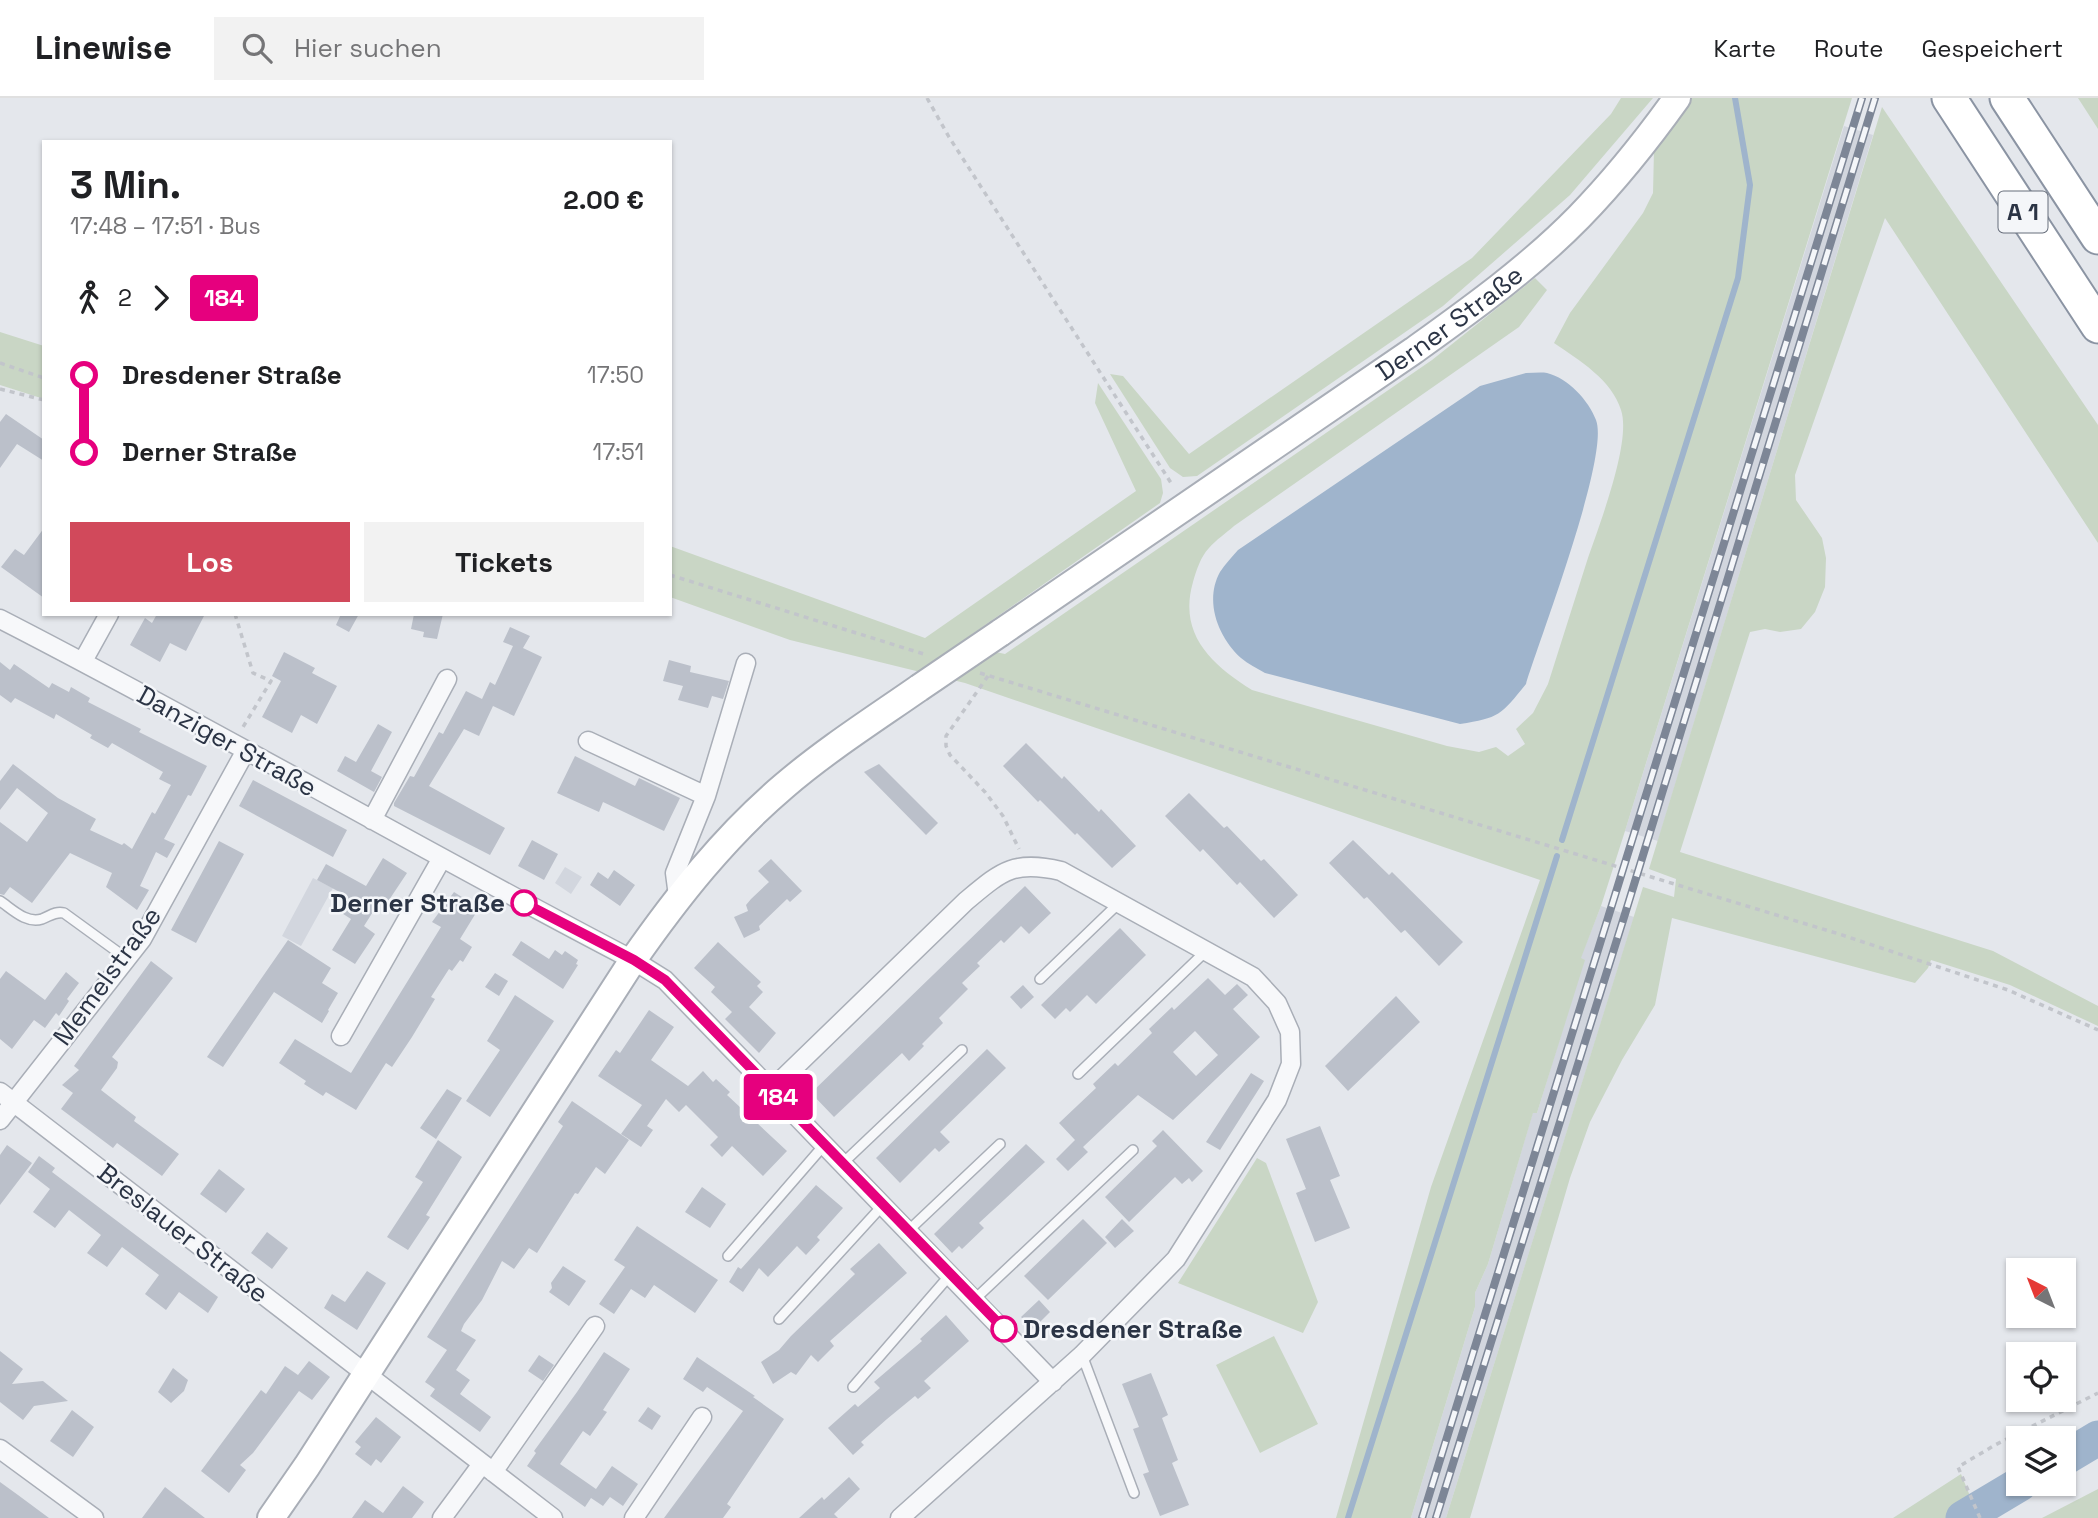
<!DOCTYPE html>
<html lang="de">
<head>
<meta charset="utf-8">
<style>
  :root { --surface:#fff; --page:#f2f2f2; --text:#202124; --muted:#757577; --line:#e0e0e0; --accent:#d1495b }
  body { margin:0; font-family:"Space Grotesk",sans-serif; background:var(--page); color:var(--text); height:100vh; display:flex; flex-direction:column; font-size:26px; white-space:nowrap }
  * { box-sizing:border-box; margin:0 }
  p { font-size:23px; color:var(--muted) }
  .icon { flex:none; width:38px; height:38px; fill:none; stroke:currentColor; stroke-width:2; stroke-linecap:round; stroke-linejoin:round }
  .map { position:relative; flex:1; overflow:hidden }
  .panel { position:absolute; left:42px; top:42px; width:630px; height:476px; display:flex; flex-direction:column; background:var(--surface); border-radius:0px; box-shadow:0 2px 5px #0004 }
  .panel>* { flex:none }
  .badge { padding:0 14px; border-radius:5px; font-size:24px; line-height:46px }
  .needle { width:46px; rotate:318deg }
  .buttons { position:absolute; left:2006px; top:1160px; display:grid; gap:14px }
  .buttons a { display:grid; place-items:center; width:70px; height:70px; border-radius:0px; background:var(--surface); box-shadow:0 2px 5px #0004; font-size:35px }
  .map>.badge { position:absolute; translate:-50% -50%; box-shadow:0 0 0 4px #fff }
  .legs { display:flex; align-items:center; gap:10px; height:77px; padding:0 28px; font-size:23px }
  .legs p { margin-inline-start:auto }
  .head { display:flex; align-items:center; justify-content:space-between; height:119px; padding:0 28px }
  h1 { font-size:38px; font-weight:700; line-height:52px }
  .action { display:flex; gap:14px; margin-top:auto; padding:14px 28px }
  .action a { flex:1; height:80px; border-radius:0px; background:var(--accent); color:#fff; font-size:28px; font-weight:700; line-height:80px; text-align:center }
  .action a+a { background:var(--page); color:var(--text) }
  ul { padding:0 28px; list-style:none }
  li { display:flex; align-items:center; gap:24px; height:77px; font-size:26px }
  li i { display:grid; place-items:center; width:10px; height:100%; margin:0 9px; background:currentColor }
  li i::after { content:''; width:18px; height:18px; margin:-9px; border:5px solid; border-radius:50%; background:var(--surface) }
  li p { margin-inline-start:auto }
  li:first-child i { background:linear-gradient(#0000 50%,currentColor 0) }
  li:last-child i { background:linear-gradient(currentColor 50%,#0000 0) }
  header { display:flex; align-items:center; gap:42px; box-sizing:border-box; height:98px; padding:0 35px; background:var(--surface); border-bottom:2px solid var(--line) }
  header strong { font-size:33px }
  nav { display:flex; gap:38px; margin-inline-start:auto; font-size:24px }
  .search { width:490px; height:63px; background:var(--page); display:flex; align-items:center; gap:18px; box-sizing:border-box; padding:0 24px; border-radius:0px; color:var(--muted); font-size:26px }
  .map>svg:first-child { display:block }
  .built { fill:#d2d6de }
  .green { fill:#c9d6c5 }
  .water { fill:#9fb4cc }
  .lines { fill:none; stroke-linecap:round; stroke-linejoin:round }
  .stream { stroke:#9fb4cc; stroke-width:6 }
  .river { stroke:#9fb4cc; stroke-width:35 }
  .building { fill:#bbc0ca; fill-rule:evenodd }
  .lane-casing { stroke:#a9aeb7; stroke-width:12 }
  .street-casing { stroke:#a9aeb7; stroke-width:21 }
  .secondary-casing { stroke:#a9aeb7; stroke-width:30 }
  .highway-casing { stroke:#8b94a3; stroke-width:37 }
  .path { stroke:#c2c5cb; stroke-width:3.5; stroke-dasharray:5 5; stroke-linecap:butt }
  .lane { stroke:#f7f8fa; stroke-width:9 }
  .street { stroke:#f7f8fa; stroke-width:18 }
  .secondary { stroke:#fff; stroke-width:26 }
  .highway { stroke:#fff; stroke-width:33 }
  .rail-casing { stroke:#7d8696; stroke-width:8 }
  .rail { stroke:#f4f6f9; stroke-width:5; stroke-dasharray:16; stroke-linecap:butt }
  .secondary-bridge-casing { stroke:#a9aeb7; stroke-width:30; stroke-linecap:butt }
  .secondary-bridge { stroke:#fff; stroke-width:26 }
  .line-1-casing { stroke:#fff; stroke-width:16 }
  .line-1 { stroke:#e6007e; stroke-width:10 }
  .stop-1-dot { fill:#fff; stroke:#e6007e; stroke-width:3.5 }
  .labels { text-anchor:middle; stroke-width:5; stroke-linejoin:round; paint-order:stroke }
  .shield { fill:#f4f6f9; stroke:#676e7b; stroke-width:2 }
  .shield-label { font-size:24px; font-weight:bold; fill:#2b3445 }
  .street-label { font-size:26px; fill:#2b3445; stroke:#f4f6f9 }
  .stop-label { font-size:26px; font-weight:bold; fill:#2b3445; stroke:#f4f6f9; text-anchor:end }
</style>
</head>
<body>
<header>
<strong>Linewise</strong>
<div class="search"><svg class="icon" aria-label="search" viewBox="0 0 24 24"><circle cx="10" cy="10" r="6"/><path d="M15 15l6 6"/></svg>Hier suchen</div>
<nav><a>Karte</a><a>Route</a><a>Gespeichert</a></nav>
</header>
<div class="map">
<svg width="2098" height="1420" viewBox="0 0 2098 1420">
  <rect width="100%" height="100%" fill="#e4e7ec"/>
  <!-- built -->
  <path class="built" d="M1844,28L1873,37L1658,743L1625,733Z
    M565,769L582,779L571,796L555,785Z
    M313,780L333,790L301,848L282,838Z
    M1601,808L1634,819L1446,1420H1411L1475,1209V1195L1488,1166L1533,1014L1537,1015L1584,862L1580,861Z"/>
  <!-- green -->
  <path class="green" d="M1621,0H1653L1570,97L1443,208L1197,378L1183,379L1170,370L1110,276L1123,278L1189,356L1472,160L1611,16Z
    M1692,0H1852L1625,733L1601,808L1581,860L1585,862L1537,1015H1533L1488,1166L1475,1195V1209L1411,1420H1336L1431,1089L1540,782L965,585L790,542L670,499V448L925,540L1136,393L1095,305L1098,285L1161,381L1163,395L1160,405L958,546L1005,556L1432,262L1535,180L1547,192L1519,229L1234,428C1226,435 1216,442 1209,450C1201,458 1196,473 1193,484C1178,536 1211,566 1252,592L1447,648L1479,654L1496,649L1508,658L1525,646L1516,631L1533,615L1548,586C1561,545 1574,504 1587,463C1598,430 1632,344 1621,312C1612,282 1579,262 1554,245L1570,215L1643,115L1653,95L1654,52Z
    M2078,0H2098V31Z
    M1882,9L2098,327V445L1885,120L1795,377L1796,402L1822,440L1826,460L1825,489L1815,514L1801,531L1780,534L1765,531L1750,534L1680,754L1993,853L2098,908V928L2010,887L1931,862L1928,870L1915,885L1672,820L1655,907L1622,962L1590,1024L1570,1080L1470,1420H1446L1643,789L1674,799L1676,781L1649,771Z
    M0,234L44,248V301L0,287Z
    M1257,1060L1266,1065L1318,1204L1303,1235L1178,1185Z
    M1274,1238L1318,1326L1260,1355L1216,1267Z
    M1961,1376L1979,1420H1893Z
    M2098,1391V1420H2042Z"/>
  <!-- water -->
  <path class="water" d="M1526,275C1533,275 1541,274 1547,275C1568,280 1589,303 1596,322C1610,358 1540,540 1526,586C1501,617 1499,620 1460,626L1265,575C1257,570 1248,566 1241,560C1218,539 1204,503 1220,474C1225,466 1232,459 1238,452L1480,288Z"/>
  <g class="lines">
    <!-- stream -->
    <path class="stream" d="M1562,742L1738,180L1750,87L1735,0
      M1348,1420L1557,758"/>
    <!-- river -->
    <path class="river" d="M2063,1361L2098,1340
      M1963,1420L2020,1386"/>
  </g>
  <!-- building -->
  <path class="building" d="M6,316L44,342V363L17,346L0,370V324Z
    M44,430V500L1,469L15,451L24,457Z
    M157,516H205L186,553L170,545L160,564L130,547L145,520L152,525Z
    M341,516H359L349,534L336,527Z
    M414,516H443L437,541L423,539L424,534L411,531Z
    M510,529L530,538L523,550L542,559L514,618L493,608L479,638L464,631L429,688L505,730L490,757L394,708V705L410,678L414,679L439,634L443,636L466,593L482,601L490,584L495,587L513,548L503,544Z
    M284,554L315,570L312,575L337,588L317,626L301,617L292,635L262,619L281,583L272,578Z
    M669,562L691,568L690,574L729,583L723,601L712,598L708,610L678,602L683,588L663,583Z
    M0,564L10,572L14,566L49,590L52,585L69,594L71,589L90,600L88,604L141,631L139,634L207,668L191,698L188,697L164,741L175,746L167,760L156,754L140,788L149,792L137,812L106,789L112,775L70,755L32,805L10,789L4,797L0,796V724L27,744L48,715L17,690L0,712V683L13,666L58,700L96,721L90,732L122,747L124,745L132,751L152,714L155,716L171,687L159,681L163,674L112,645L108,650L90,640L92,637L56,616L54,621L15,600L11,605L0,597Z
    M378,626L392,634L371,673L382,679L374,694L337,673L345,658L356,664Z
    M1026,645L1062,681L1064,678L1099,714L1101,711L1136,748L1112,770L1077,735L1075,737L1040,702L1038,704L1003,668Z
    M575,658L635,688L639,680L680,700L664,733L603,704L599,714L557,695Z
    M879,666L938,725L926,737L864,674Z
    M253,682L347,732L333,759L239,708Z
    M1189,695L1224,730L1227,728L1261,763L1264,761L1298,797L1274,820L1240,784L1237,787L1203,751L1200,754L1165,718Z
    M532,742L558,756L544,782L518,768Z
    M1353,742L1389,777L1392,774L1463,844L1439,868L1405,832L1401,835L1367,799L1364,801L1329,765Z
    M219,743L244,756L196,845L171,832Z
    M383,760L407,775L387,805L381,801L364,828L375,836L355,866L332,852L351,821L337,812L347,798L317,782L326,766L366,788Z
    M771,761L802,793L790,804L787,801L759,828L760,832L744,840L734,819L748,813L746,807L751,801L769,784L758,773Z
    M614,772L635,787L620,808L590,787L598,774L608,781Z
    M1025,788L1051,815L1029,836L1021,828L1004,845L1001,842L977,865L980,868L962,885L968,891L939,920L943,925L922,946L924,948L909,963L902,955L834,1019L811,995Z
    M454,794L479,810L460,841L472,849L463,864L460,862L452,873L449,871L431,899L435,901L412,939L392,969L386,965L356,1012L326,994L323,998L304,986L306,983L279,965L295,941L351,975L441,829L432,824Z
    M1120,830L1146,857L1096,906L1087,897L1070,914L1066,910L1055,921L1041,907Z
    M288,842L331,870L322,885L338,895L328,912L329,913L322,925L274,894L223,969L207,959Z
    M521,843L549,861L555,852L562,857L565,853L578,862L576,866L578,867L563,891L512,857Z
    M718,844L761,884L757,888L763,894L749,909L776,935L759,955L725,921L732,914L711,894L715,889L694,870Z
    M151,863L173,880L112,959L118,964L117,970L101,992L136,1019L134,1023L179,1056L162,1078L117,1045L113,1050L61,1011L73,995L62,987L79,972L74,968Z
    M6,873L45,902L66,874L79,885L67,901L69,903L59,918L56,915L45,930L34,922L12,951L0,941V881Z
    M495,875L508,883L499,898L485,889Z
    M1208,880L1225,897L1237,886L1248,897L1233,911L1260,939L1173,1022L1138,997L1083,1049L1088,1054L1068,1073L1056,1061L1075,1042L1059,1025L1096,990L1093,986L1115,965L1118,968L1152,935L1149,931L1172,909L1174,912ZM1195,933L1218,957L1196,978L1173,954Z
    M1023,887L1034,899L1021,911L1010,899Z
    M515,897L554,923L490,1019L466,1003L500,952L487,943Z
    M1396,898L1420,924L1348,993L1325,968Z
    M649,912L674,929L651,962L688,988L703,973L713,984L716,981L730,994L727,997L787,1053L763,1078L732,1048L722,1059L710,1047L718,1039L686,1007L679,1014L666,1001L647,1028L653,1032L641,1049L621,1036L642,1007L598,978L616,952L620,955Z
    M987,951L1006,970L940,1034L950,1044L939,1054L935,1050L900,1085L876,1060Z
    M1251,975L1264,983L1220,1052L1206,1044Z
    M447,991L462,1000L436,1041L420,1030Z
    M572,1003L629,1042L605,1076L596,1069L578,1096L575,1095L537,1155L529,1150L514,1171L502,1163L482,1202L464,1226L461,1233L476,1242L456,1272L470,1282L460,1296L491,1319L480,1334L430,1298L435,1291L425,1284L447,1252L427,1239L563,1028L558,1024Z
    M1320,1028L1340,1078L1330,1082L1350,1130L1315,1144L1296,1095L1306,1091L1286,1041Z
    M1163,1032L1203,1073L1192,1084L1189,1080L1182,1086L1175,1079L1129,1124L1105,1099L1157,1048L1152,1043Z
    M438,1042L462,1059L426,1117L430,1119L408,1152L387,1139L423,1084L415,1079Z
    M1026,1046L1045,1064L979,1125L984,1130L962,1151L959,1148L952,1155L934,1136Z
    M7,1047L32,1065L0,1107V1057Z
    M39,1058L55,1070L52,1074L218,1199L208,1215L179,1194L166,1212L145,1196L159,1177L122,1149L107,1169L87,1155L101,1137L69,1112L55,1130L33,1114L50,1091L28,1074Z
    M219,1071L245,1091L226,1115L200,1096Z
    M816,1087L843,1110L817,1139L820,1142L806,1157L797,1148L768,1179L759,1170L743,1194L729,1184L738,1169L741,1171Z
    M702,1089L726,1106L710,1130L685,1114Z
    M1083,1121L1107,1145L1048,1202L1024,1178Z
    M1122,1121L1134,1133L1115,1150L1105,1139Z
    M637,1128L718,1182L695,1215L654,1187L645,1200L631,1191L614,1216L599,1206L625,1169L614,1162Z
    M267,1134L288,1150L272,1171L251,1155Z
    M879,1145L907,1175L830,1243L834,1248L818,1264L811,1257L796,1277L791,1274L773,1286L761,1264L779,1252L791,1238L855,1176L850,1171Z
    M563,1168L586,1183L569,1208L549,1194L552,1190L551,1185Z
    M367,1173L386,1185L357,1232L324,1210L332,1196L345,1204Z
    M1039,1202L1050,1214L1033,1231L1021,1219Z
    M946,1217L969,1243L924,1283L931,1290L918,1301L915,1298L887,1321L861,1344L864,1347L853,1357L828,1330L855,1306L858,1309L880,1290L874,1284L922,1243L920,1241Z
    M0,1253L23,1271L12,1286L43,1283L68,1303L34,1308L23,1322L0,1304Z
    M604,1254L630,1271L603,1312L607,1314L590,1338L583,1333L560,1366L596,1391L612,1368L638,1386L623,1408L610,1399L603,1408L591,1400L585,1409L527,1368L536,1355L534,1353L577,1294Z
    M539,1257L554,1267L543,1283L528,1273Z
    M697,1259L755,1298L753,1299L784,1321L727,1406L731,1409L723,1420H664L743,1313L707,1289L703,1294L683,1281Z
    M309,1263L330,1279L312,1302L299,1293L253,1355L240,1367L246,1372L229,1395L201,1373L261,1292L266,1296L285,1268L298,1277Z
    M173,1270L188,1282L184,1293L171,1305L158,1294Z
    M1151,1275L1168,1317L1162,1320L1178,1362L1172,1365L1189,1407L1160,1418L1143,1376L1149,1374L1133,1331L1139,1329L1122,1286Z
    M648,1309L661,1318L652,1332L638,1323Z
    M72,1312L94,1329L73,1359L50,1343Z
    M376,1319L401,1339L381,1365L376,1361L371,1368L355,1356L361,1349L355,1344Z
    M849,1379L860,1391L834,1416L838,1420H799L822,1399L824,1402Z
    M0,1384L18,1397L49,1420H0Z
    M403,1388L424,1404L412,1420H352L365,1402L383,1415Z
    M165,1389L205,1420H142Z"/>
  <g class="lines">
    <!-- lane casing -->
    <g class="lane-casing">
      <path id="lane" d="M0,803C12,811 26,826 42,821C50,818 55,813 64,815L126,860
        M1040,881L1120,804
        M1078,976L1206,853
        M843,1065L962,952
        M908,1133L1000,1046
        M728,1158L825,1046
        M974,1202L1133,1052
        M779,1221L883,1107
        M1082,1257L1134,1395
        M853,1289L950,1177"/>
    </g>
    <!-- street casing -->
    <g class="street-casing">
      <path id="street" d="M0,521C213,630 421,752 633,862L665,882L1053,1284
        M83,563L109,516
        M588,643L706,698
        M372,722L447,581
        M678,798L675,775L706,698L746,565
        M341,938L442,760
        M771,992L966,803C1002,773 1013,762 1061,773L1253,879L1277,905L1290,934L1291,966L1277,1002L1176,1161L1082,1257L900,1420
        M0,994L553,1420
        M0,1022L142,841L245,654
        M0,1351L94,1420
        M493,1374L595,1228
        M442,1420L482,1366
        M634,1420L702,1319"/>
    </g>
    <!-- secondary casing -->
    <g class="secondary-casing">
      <g id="secondary">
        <path id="s1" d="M1000,535L1413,253C1470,212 1529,170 1579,119C1615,82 1647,42 1677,0"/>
        <path d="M271,1420L307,1368L633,862C677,799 725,738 784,688C826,652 873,622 919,590"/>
      </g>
    </g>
    <!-- highway casing -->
    <g class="highway-casing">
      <path id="highway" d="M1949,0L2098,228
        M2007,0L2098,139"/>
    </g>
    <!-- path -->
    <path class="path" d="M927,0L949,39L1173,388
      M0,265L44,280
      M0,291L44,302
      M670,477L927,557
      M235,516L253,575L271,583L243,629
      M980,575L1839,836L2008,892L2098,932
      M988,578L946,638V648L950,657L985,694L1003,718L1019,751
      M1980,1420L1958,1369L1995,1347L2098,1295"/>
    <!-- lane -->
    <use href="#lane" class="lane"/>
    <!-- street -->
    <use href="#street" class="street"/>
    <!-- secondary -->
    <use href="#secondary" class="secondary"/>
    <!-- highway -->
    <use href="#highway" class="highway"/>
    <!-- rail casing -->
    <g class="rail-casing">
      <path id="rail" d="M1422,1420L1862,0
        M1436,1420L1625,816L1875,0"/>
    </g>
    <!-- rail -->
    <use href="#rail" class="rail"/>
    <!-- secondary-bridge casing -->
    <g class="secondary-bridge-casing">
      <path id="secondary-bridge" d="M919,590L1000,535"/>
    </g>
    <!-- secondary-bridge -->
    <use href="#secondary-bridge" class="secondary-bridge"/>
  </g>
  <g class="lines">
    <!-- line-1 casing -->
    <g class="line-1-casing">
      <path id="line-1" d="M524,805L634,862L665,882L1004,1231"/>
    </g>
    <!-- line-1 -->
    <use href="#line-1" class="line-1"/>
  </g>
  <!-- markers -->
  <g class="stop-1-dot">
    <circle cx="524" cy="805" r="12"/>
    <circle cx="1004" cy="1231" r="12"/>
  </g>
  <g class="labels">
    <!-- shield labels -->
    <rect class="shield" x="1998.5" y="93.5" width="49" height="41" rx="5"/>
    <g class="shield-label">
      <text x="2023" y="122">A 1</text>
    </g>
    <!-- street labels -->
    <g class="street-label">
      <text dy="9" stroke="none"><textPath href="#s1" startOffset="546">Derner Straße</textPath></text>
      <text transform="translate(227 643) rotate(29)" y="9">Danziger Straße</text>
      <text transform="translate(107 878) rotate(-54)" y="9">Memelstraße</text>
      <text transform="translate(183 1135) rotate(38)" y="9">Breslauer Straße</text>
    </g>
    <!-- stop labels -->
    <g class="stop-label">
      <text x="505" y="814">Derner Straße</text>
      <text x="1023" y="1240" text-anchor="start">Dresdener Straße</text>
    </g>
  </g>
</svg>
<div class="buttons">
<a><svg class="needle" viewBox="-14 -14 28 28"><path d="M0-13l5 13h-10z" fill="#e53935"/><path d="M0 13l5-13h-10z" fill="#757577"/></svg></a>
<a><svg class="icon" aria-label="locate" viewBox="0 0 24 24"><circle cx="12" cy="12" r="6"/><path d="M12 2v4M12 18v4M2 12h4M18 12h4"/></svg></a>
<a><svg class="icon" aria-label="layers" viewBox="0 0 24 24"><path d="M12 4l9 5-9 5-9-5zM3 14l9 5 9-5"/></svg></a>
</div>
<b class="badge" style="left:778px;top:999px;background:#e6007e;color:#fff">184</b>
<section class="panel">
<div class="head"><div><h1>3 Min.</h1><p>17:48 – 17:51 · Bus</p></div><b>2.00 €</b></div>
<div class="legs"><svg class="icon" aria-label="walk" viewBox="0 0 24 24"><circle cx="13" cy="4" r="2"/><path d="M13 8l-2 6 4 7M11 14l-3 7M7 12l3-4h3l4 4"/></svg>2<svg class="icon" aria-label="forward" viewBox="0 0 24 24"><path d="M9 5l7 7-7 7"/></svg><b class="badge" style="background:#e6007e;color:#fff">184</b></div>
<ul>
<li><i style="color:#e6007e"></i><b>Dresdener Straße</b><p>17:50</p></li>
<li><i style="color:#e6007e"></i><b>Derner Straße</b><p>17:51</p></li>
</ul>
<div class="action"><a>Los</a><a>Tickets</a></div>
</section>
</div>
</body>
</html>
